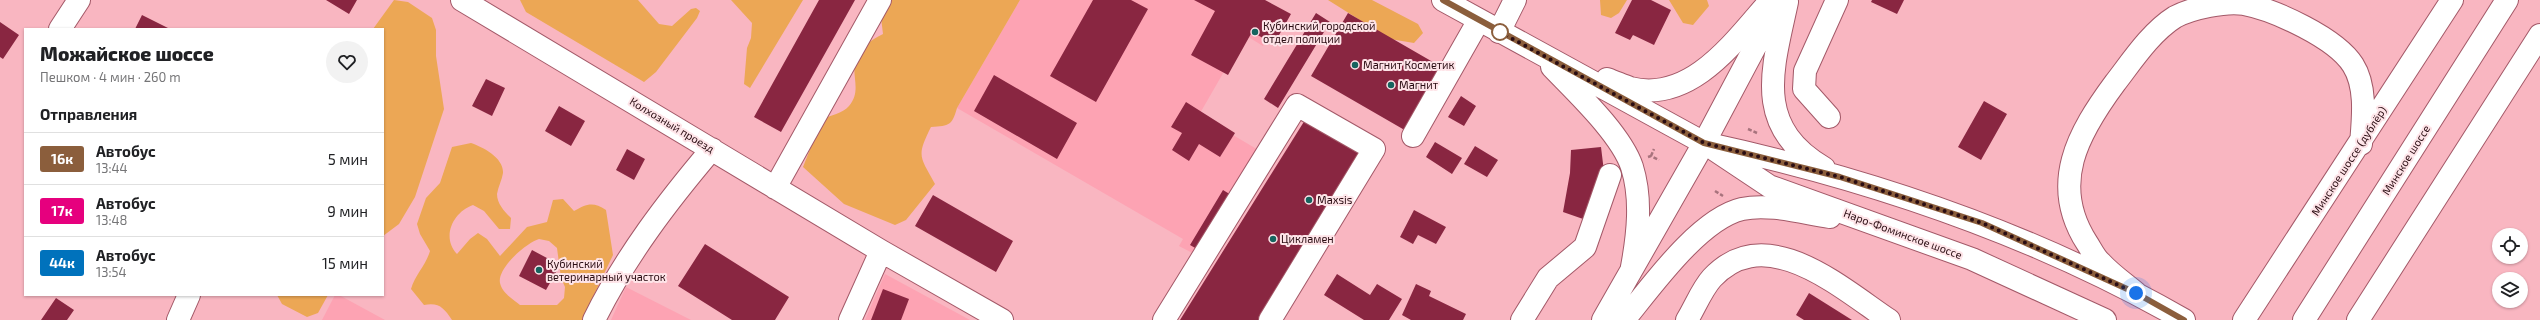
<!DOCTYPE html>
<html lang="ru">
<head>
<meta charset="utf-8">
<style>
  :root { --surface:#fff; --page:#f2f2f2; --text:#202124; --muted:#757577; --line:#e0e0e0 }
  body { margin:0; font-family:"Exo 2",sans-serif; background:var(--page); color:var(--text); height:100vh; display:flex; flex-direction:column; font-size:15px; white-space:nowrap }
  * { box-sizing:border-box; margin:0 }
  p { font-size:13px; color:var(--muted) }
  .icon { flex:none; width:22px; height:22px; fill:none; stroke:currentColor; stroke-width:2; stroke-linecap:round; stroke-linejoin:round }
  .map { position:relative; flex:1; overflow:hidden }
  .side { position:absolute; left:24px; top:28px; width:360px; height:268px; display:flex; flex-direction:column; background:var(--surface); border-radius:0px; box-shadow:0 1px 3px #0004 }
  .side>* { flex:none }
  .badge { padding:0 8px; border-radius:3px; font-size:14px; line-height:26px }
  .controls { position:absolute; left:2492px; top:228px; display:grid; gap:8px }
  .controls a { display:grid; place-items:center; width:36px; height:36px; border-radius:50%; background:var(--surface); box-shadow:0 1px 3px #0004; font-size:20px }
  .you { position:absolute; width:20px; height:20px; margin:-10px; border:3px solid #fff; border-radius:50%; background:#1a73e8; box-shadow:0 0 0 6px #1a73e833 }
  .map>.badge { position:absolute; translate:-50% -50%; box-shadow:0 0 0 2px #fff }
  h2 { padding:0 16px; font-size:15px; line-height:36px }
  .round { display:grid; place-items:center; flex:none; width:42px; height:42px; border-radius:21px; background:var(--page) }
  .summary { display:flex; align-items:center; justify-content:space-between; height:68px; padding:0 16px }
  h1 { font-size:19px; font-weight:800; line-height:30px }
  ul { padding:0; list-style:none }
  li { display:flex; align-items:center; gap:12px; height:52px; padding:0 16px; border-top:1px solid var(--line) }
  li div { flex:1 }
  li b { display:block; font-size:15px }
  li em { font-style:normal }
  li .badge { min-width:44px; font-weight:700; text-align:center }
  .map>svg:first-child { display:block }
  .built { fill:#fda3b3 }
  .green { fill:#eca755; fill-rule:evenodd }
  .building { fill:#892641 }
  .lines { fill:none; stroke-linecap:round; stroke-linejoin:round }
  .minor-casing { stroke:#a35968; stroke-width:24 }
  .major-casing { stroke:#a35968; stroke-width:24 }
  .highway-casing { stroke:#a35968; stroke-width:24 }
  .path { stroke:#a8737d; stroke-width:2.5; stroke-dasharray:4 2; stroke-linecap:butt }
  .minor { stroke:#fff; stroke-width:22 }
  .major { stroke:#fff; stroke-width:22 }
  .highway { stroke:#fff; stroke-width:22 }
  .line-casing { stroke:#fff; stroke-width:9 }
  .line { stroke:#8b5e3c; stroke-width:6 }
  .walk { stroke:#2a0d13; stroke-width:4; stroke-dasharray:0 7.2 }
  .poi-dot { fill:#16645f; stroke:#fee4e8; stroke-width:1.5 }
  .stop-dot { fill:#fff; stroke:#8b5e3c; stroke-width:2 }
  .labels { text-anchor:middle; stroke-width:4; stroke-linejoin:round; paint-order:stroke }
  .poi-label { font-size:11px; fill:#2a0d13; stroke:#fee4e8; text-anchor:start }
  .street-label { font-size:11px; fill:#2a0d13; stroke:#fee4e8 }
</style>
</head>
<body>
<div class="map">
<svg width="2540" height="320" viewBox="0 0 2540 320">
  <rect width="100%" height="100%" fill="#f9b6c1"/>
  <!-- built -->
  <path class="built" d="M1020,0H1259L1282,13L1263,46L1245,35L1199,115L1260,151L1200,257L1179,246L1183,239L957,108Z
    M885,274L970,320H865Z
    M626,287L691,320H611Z
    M335,295H339L385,320H322Z"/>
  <!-- green -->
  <path class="green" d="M394,0L408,2L432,18L436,30V56L444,109L415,197L399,224L383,236V29H373Z
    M520,0H638L659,24L672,26L691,9L696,8L700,11L697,18L656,72L644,82L526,12Z
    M731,0H803L750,88L744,84L747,48L751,38L752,23Z
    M887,0H1020L957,108C952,125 950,126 931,127C916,157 920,156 935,184L906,220L895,225L844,204L803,167L822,119C831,115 842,114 849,106C869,83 832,59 883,34L880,9Z
    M1328,0H1372L1418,24L1423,33L1414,43L1390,39Z
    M1600,0H1627L1619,13L1611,18L1601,15Z
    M1669,0H1707L1709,6L1693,25L1683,23Z
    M471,143C483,147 504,158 503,173C502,180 498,187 497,194C497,204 505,212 511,218L510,229H499L484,211L473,205C453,212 441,237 457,254L470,239L478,233L487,239L500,256L527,227L547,222L553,200L563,199L574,211C586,204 593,201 606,210L613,255L582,320H452C444,308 439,302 424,305L411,289C415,275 426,265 430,251L420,234L417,224L426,198L440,183L452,147ZM539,239L549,241L557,248L561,278L565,287L564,298L557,305H520C513,299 502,293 500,283C497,268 526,243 539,239Z
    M277,295H328L318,313L307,317L282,304Z"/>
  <!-- building -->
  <path class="building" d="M326,0H357L349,14Z
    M819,0H855L781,132L754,117Z
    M1093,0H1131L1148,9L1096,102L1050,76Z
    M1194,0H1265L1291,14L1274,44L1252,32L1228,75L1191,55L1215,11Z
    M1632,0H1651L1671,10L1654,45L1633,35L1630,40L1615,33Z
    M1872,0H1904L1897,14L1871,2Z
    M1316,13L1330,22L1278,108L1264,99Z
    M1348,13L1445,69L1408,132L1311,76Z
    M142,15L170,29H135Z
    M0,22L19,35L3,59L0,57Z
    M994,75L1077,123L1057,159L974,111Z
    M486,79L505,88L492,116L472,106Z
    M1461,96L1476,106L1464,126L1448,117Z
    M1984,101L2007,114L1981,160L1958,147Z
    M1186,102L1235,133L1220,157L1199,144L1189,161L1172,150L1182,133L1171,127Z
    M559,106L585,121L571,146L545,131Z
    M1305,120L1367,158L1265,320H1180Z
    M1435,142L1462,158L1452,174L1426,157Z
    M1475,146L1498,160L1487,177L1464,164Z
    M1601,147L1605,180L1586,220L1563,212L1570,173L1571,150Z
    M627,149L645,159L634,180L616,170Z
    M1223,190L1236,198L1204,253L1190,245Z
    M933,195L1013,241L996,272L915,226Z
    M1414,210L1446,227L1436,244L1418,235L1413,244L1400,237Z
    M705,244L789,297L775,320H732L678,286Z
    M532,250L560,265L546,290L519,276Z
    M1337,274L1370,295L1377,284L1402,299L1389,320H1364L1324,295Z
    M1416,284L1431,291L1429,296L1466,314L1463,320H1411L1402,315Z
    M883,289L909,299L901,320H871Z
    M1809,293L1852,320H1804L1796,315Z
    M56,298L74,310L67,320H41Z"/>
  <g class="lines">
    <!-- minor casing -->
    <g class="minor-casing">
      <path id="minor" d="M462,0L881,251L1002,320
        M1443,0L1704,143
        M60,29L79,0
        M1499,32L1515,0
        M1552,67C1576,92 1621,134 1632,167C1642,199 1638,234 1632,267
        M1607,79C1615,82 1622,85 1630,88C1692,104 1736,39 1771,0
        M1829,117L1804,89L1805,71L1837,0
        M1413,136L1479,20
        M775,188L880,0
        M178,320L189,295
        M594,320C625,257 667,202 712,149
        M850,320L881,251
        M1164,320L1297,105L1374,149L1270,320
        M1522,320L1548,278L1585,247L1610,175
        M1687,320C1695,307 1702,289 1712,278C1766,220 1841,288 1889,320"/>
    </g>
    <!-- major casing -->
    <g class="major-casing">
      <path id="major" d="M1787,2C1773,68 1752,126 1824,168
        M1704,143C1871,179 2036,235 2184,320
        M1715,150L1769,186L1972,259L2105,320
        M2136,293C2124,283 2111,274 2101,263C2095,258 2091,249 2087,243C2049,184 2078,133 2115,83C2132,61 2151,32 2175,17C2192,8 2226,1 2244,4C2275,10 2336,38 2353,65C2367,87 2363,119 2361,144
        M1603,320L1704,143L1780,0
        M1624,320C1651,287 1699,219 1742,209C1769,203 1803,213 1830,217
        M2244,320L2452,0"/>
    </g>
    <!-- highway casing -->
    <g class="highway-casing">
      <path id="highway" d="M2304,320L2507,0
        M2358,320L2540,35"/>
    </g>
    <!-- path -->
    <path class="path" d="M1748,129L1757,133
      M1651,156L1654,149
      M1648,157L1651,156L1659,160
      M1715,191L1723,196"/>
    <!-- minor -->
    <use href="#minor" class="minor"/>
    <!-- major -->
    <use href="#major" class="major"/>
    <!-- highway -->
    <use href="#highway" class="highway"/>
  </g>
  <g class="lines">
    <!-- line casing -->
    <g class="line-casing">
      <path id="line" d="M1443,0L1704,143L1840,177L1982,223L2136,293L2184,320"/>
    </g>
    <!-- line -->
    <use href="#line" class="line"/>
    <!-- walk -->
    <path class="walk" d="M1500,32L1704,143L1840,177L1982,223L2136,293"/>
  </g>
  <!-- markers -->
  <g class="poi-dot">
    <circle cx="1255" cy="32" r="4"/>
    <circle cx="1355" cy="65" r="4"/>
    <circle cx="1391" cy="85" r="4"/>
    <circle cx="1309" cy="200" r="4"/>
    <circle cx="1273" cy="239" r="4"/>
    <circle cx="539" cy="270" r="4"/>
  </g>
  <circle class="stop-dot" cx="1500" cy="32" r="8"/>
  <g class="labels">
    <!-- poi labels -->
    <g class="poi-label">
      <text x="1263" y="30">Кубинский городской<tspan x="1263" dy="13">отдел полиции</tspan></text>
      <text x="1363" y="69">Магнит Косметик</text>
      <text x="1399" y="89">Магнит</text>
      <text x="1317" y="204">Maxsis</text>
      <text x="1281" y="243">Цикламен</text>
      <text x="547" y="268">Кубинский<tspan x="547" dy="13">ветеринарный участок</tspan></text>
    </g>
    <!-- street labels -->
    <g class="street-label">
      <text transform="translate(672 125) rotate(31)" y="4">Колхозный проезд</text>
      <text transform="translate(2406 160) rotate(-58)" y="4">Минское шоссе</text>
      <text transform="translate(2349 161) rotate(-57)" y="4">Минское шоссе (дублёр)</text>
      <text transform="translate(1903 234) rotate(20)" y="4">Наро-Фоминское шоссе</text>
    </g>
  </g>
</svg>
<div class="controls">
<a><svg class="icon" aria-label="locate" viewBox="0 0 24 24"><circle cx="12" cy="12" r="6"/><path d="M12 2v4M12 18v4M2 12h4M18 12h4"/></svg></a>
<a><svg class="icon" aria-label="layers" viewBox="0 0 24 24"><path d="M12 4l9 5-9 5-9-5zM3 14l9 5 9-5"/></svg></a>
</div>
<div class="you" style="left:2136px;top:293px"></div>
<section class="side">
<div class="summary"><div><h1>Можайское шоссе</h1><p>Пешком · 4 мин · 260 m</p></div><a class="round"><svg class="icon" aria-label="heart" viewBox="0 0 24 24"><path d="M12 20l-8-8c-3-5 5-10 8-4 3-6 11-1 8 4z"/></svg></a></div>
<h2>Отправления</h2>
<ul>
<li><span class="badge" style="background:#8b5e3c;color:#fff">16к</span><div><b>Автобус</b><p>13:44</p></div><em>5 мин</em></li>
<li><span class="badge" style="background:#e6007e;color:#fff">17к</span><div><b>Автобус</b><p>13:48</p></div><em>9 мин</em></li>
<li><span class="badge" style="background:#0072bc;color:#fff">44к</span><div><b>Автобус</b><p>13:54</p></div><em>15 мин</em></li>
</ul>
</section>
</div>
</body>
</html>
